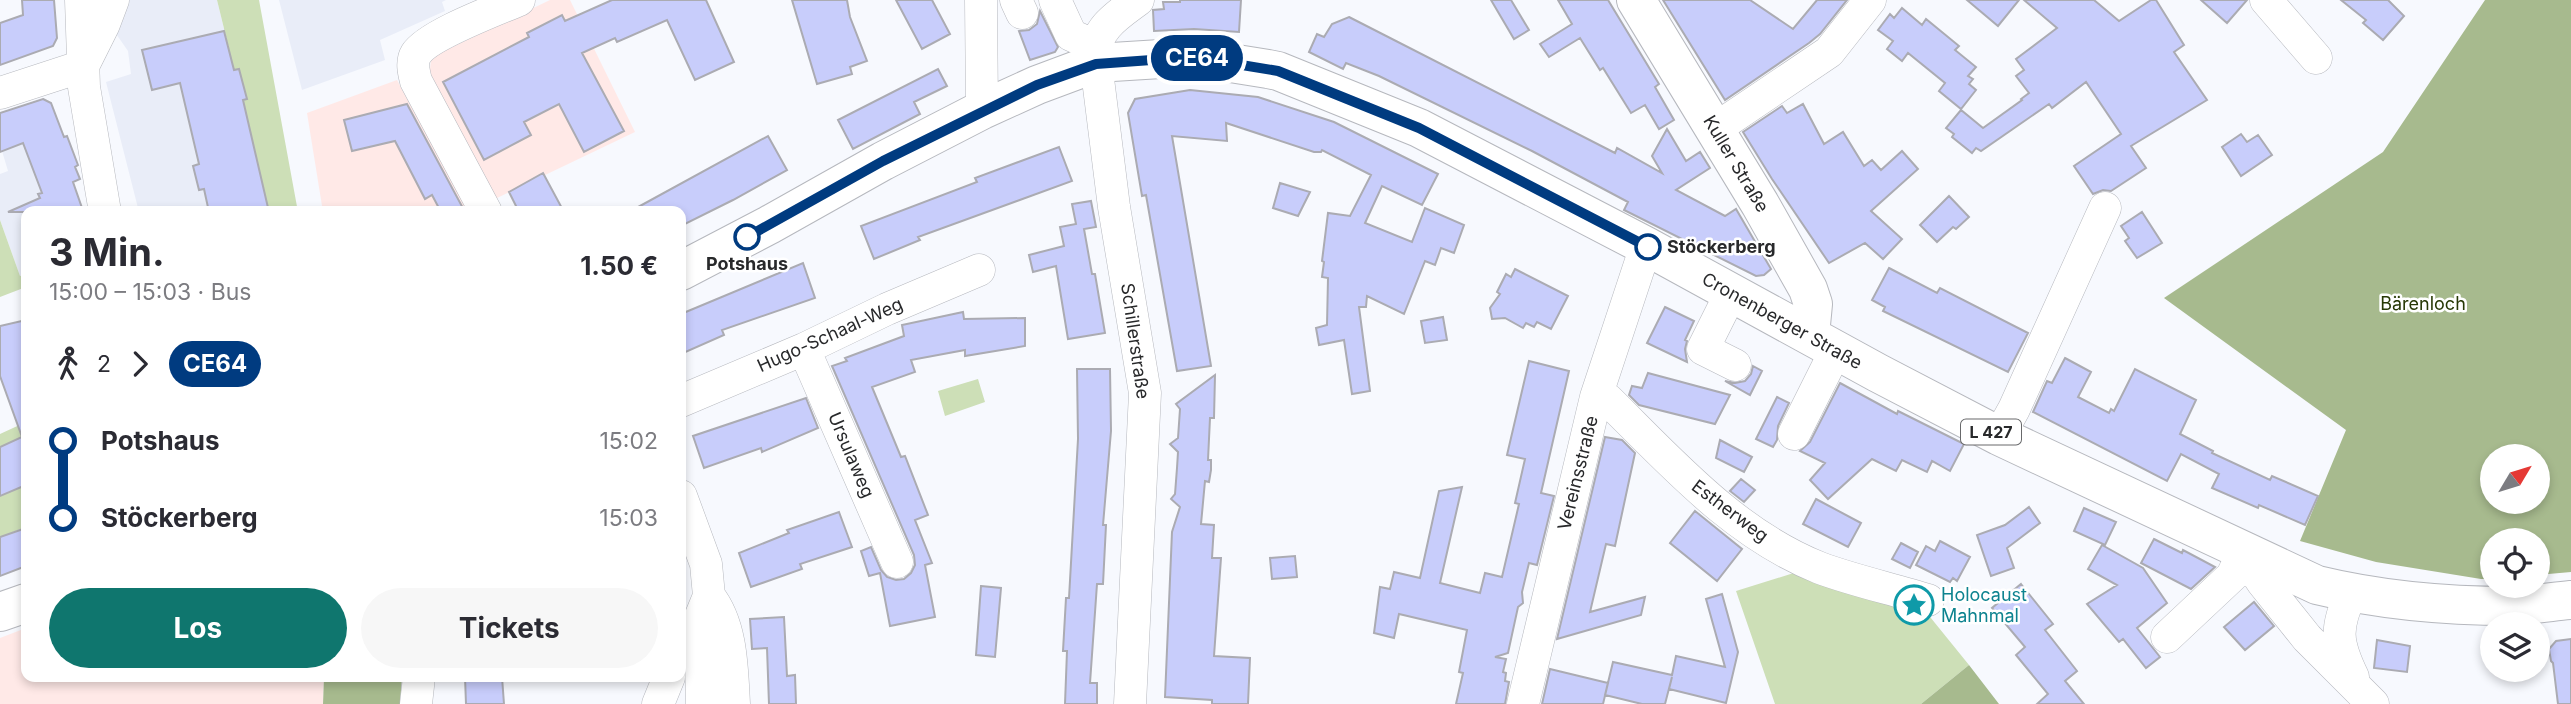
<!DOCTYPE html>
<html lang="de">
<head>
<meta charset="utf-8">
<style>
  :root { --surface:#fff; --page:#f7f7f7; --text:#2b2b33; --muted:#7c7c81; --accent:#0f766e }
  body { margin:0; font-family:Inter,sans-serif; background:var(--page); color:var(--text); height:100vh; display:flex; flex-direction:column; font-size:26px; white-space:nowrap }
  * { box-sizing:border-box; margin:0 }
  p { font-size:23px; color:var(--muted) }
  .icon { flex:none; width:38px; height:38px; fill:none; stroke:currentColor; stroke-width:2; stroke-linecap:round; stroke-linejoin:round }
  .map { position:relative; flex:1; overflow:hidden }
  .panel { position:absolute; left:21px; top:206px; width:665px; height:476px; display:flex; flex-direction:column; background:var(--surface); border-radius:14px; box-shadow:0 4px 10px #0003 }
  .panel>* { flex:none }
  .badge { padding:0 14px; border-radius:23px; font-size:24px; line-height:46px }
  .needle { width:46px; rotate:52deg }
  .buttons { position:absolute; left:2480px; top:444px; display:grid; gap:14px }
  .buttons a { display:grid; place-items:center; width:70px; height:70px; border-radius:50%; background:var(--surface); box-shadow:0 4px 10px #0003; font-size:35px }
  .map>.badge { position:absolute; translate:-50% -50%; box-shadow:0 0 0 4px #fff }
  .legs { display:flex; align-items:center; gap:10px; height:77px; padding:0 28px; font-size:23px }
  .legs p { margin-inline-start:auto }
  .summary { display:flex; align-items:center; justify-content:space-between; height:119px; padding:0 28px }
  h1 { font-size:38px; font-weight:700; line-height:52px }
  .button { display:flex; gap:14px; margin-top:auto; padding:14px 28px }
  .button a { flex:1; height:80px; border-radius:42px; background:var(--accent); color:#fff; font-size:28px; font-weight:700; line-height:80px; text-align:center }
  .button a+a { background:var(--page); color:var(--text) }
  ul { padding:0 28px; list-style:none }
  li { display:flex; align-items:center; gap:24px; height:77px; font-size:26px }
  li i { display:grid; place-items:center; width:10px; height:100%; margin:0 9px; background:currentColor }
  li i::after { content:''; width:18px; height:18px; margin:-9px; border:5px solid; border-radius:50%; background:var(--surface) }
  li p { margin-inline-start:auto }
  li:first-child i { background:linear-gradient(#0000 50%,currentColor 0) }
  li:last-child i { background:linear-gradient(currentColor 50%,#0000 0) }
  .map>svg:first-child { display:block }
  .commercial { fill:#ffe9e7 }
  .built { fill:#e9edf8 }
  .green { fill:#cddfb7 }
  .forest { fill:#a7ba8e; fill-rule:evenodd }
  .building { fill:#c8cdfb; stroke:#ababb2; stroke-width:2 }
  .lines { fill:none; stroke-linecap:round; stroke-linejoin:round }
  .minor-casing { stroke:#b6b8be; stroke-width:33 }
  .major-casing { stroke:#b6b8be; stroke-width:40 }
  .minor { stroke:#fff; stroke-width:32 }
  .major { stroke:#fff; stroke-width:38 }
  .line-1-casing { stroke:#fff; stroke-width:16 }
  .line-1 { stroke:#003b80; stroke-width:10 }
  .stop-1-dot { fill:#fff; stroke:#003b80; stroke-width:3.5 }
  .labels { text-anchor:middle; stroke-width:5; stroke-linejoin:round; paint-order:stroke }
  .shield { fill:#fff; stroke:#68696b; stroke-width:2 }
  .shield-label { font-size:16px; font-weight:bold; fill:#28292b }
  .street-label { font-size:18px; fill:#28292b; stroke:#fff }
  .stop-label { font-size:18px; font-weight:bold; fill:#28292b; stroke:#fff; text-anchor:start }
  .park-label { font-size:18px; fill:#273805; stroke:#fff }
  .culture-label { font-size:18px; fill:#0d838f; stroke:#fff; text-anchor:start }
</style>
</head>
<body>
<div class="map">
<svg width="2571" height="704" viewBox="0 0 2571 704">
  <rect width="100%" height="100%" fill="#f7f9fe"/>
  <!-- commercial -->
  <path class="commercial" d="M550,0H570L635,132L495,199L429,77L431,60L442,52Z
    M397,80L468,212H323L307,113Z
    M26,628V677H324L323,704H0V638Z"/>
  <!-- built -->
  <path class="built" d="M121,0H217L230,53L225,73L239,69L247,99L244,100L269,212H139L106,82L131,74L128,51L112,28Z
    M279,0H446L442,2L445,11L380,40L385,60L302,90Z
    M67,136L72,147L69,149L72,155L74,154L78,165L75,167L80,179L72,183L82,208L80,209L81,212H26V274L20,276L0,220V174L8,171L2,151L25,143Z"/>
  <!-- green -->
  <path class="green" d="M217,0H259L298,212H269L243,100L247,99L239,69L224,73L230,53Z
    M0,220L20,276L26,274V287L0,297Z
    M978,379L985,402L945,416L938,391Z
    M26,422V527L0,537V434Z
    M1800,571L1922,607L1969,665L1921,704H1775L1736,591Z"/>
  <!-- forest -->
  <path class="forest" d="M2485,0H2571V572L2538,575V541H2492V579H2481L2376,562L2300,541L2346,430L2164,298L2383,152ZM2492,457H2538V502H2492Z
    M1969,665L1999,704H1921Z
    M324,677H402L400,704H323Z"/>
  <!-- building -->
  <path class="building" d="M22,0H54L57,38L53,46L0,65V23L23,15Z
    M612,0H706L734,62L695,80L667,20L617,42L615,38L582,53L624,131L584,152L559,104L524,122L531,135L484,160L443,82L529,37L527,33L562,15L565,21Z
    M792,0H847L850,17L867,61L850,67L852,74L817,84Z
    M896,0H932L950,34L922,49Z
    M1180,0H1241L1239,32L1194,29L1154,31L1153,10L1164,9L1163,2H1180Z
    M1491,0H1511L1529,30L1514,39Z
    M1558,0H1608L1659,84L1655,87L1674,120L1659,129L1645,105L1631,113L1603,68L1600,70L1580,38L1549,57L1540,44L1572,24Z
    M1663,0H1750L1793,29L1817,0H1847L1820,34L1809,43L1725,100Z
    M1967,0H2019L1998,26Z
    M2024,0H2094L2119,21L2151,0H2156L2184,45L2174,52L2207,100L2131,146L2146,168L2111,191L2103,190L2093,194L2074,166L2121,134L2086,82L2052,108L2049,104L1981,151L1976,148L1972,153L1952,137L1954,134L1946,128L1961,110L1983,128L2022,100L2021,99L2029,93L2016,76L2024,70L2016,59L2057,28Z
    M2201,0H2247L2227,23Z
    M2341,0H2388L2404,16L2383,40L2363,23L2366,20Z
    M1902,8L1922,25L1926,19L1959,46L1955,50L1976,67L1968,76L1973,79L1969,84L1976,90L1961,109L1939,91L1945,83L1908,53L1902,61L1887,49L1893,41L1878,30L1890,14L1894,18Z
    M1040,11L1058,47L1055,52L1030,60L1019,31L1029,30L1037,24Z
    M1349,17L1615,153L1617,148L1662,173L1652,156L1667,129L1686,161L1700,152L1710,168L1676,190L1725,216L1736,209L1771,269L1764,275L1756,276L1624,210L1628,202L1532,151L1379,76L1346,63L1343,69L1309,52L1317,34L1324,37L1332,24Z
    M224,31L234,70L239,69L247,99L243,100L269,212H209L204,189L199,190L193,166L199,164L180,83L152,90L142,50Z
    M938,69L947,86L914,102L920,114L853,149L838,120Z
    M1190,90L1258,97L1334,122L1438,174L1422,205L1382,186L1365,223L1412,242L1425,208L1464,225L1454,253L1441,248L1435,265L1425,261L1404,314L1367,296L1366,307H1359L1370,391L1352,394L1344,340L1319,345L1316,328L1327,325L1328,278L1322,277L1324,262L1322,261L1328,213L1350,216L1371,175L1322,150L1321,152H1314L1226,123L1227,141L1172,136L1211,366L1177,371L1146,195L1142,196L1128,113L1135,99Z
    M43,99L51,103L64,137L67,136L78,165L75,167L80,179L73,182L82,208L71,212H8L40,198L38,194L42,193L23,143L0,152V113Z
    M407,104L465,212H441L432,195L425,199L395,141L352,151L344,120Z
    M1803,104L1824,144L1843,132L1864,166L1872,160L1881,170L1902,151L1918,169L1871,211L1902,239L1883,259L1865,243L1829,263L1772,179L1743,132L1782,106L1787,113Z
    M2241,134L2247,142L2258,135L2272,155L2241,176L2222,147Z
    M768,136L787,170L733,200L681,226V212H629Z
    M1059,147L1072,181L918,237L920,240L874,259L861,226L977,182L975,178Z
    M543,173L564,212H519L509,192Z
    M1280,183L1310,192L1298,216L1273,208Z
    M1949,196L1969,217L1956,229L1953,227L1937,242L1920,225Z
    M1091,201L1096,227L1084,229L1092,274H1095L1105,333L1068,339L1056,266L1033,272L1029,255L1064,246L1060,227L1076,224L1072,204Z
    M2142,212L2162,243L2137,258L2125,241L2129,238L2121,226Z
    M803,263L815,298L722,330L724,335L681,354V314Z
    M1889,268L1937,293L1940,288L2028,333L2008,372L1883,311L1885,307L1872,300Z
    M1515,269L1568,296L1551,329L1537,322L1534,327L1526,323L1523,328L1505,318L1492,319L1490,308L1500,294L1497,292L1506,274L1511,277Z
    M1665,307L1694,321L1685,340L1687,341L1685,349L1687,362L1647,343Z
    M963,312L964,319L1025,318V346L965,356V350L911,360L915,372L872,387L901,457L905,456L928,515L915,520L932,563L925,565L935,617L890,626L880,573L869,576L861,551L871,547L881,570L887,577L896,580L904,579L911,573L915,565L914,555L832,366L847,361L845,358L904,336L902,325Z
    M1443,317L1447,340L1425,343L1421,321Z
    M26,320V485L0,496V447L22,437L0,376V326Z
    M2065,358L2091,372L2078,397L2109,413L2111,409L2114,411L2135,369L2196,400L2180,434L2213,451L2212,453L2270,480L2272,476L2318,496L2305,525L2259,505L2258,508L2212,488L2219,474L2181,454L2167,481L2033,412L2047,381L2052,383Z
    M1529,361L1569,371L1541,493L1554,496L1537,565L1529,563L1522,592L1523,603L1518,607L1508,653L1495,657L1506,659L1503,672L1506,673L1505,681L1509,682L1505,704H1456L1463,673L1459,672L1467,630L1399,614L1394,638L1374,633L1380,587L1390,589L1394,572L1420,578L1439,491L1462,487L1440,583L1480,593L1485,573L1502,577L1519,504L1515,503L1525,459L1507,455Z
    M1753,366L1762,371L1750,395L1725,381L1735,383L1745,381L1751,374Z
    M1077,369H1110L1111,431L1103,525H1106L1103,584H1097L1090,683H1097V704H1065L1067,651H1063L1066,598H1069L1078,439Z
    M1648,373L1730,395L1715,424L1639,405L1629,395L1632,386L1642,388Z
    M1215,375L1214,418H1210L1208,460H1211V470L1209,482L1205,481L1201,524L1214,525L1212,558H1221L1214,656L1250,658L1248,704H1212V700L1165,697L1172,532L1180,507L1171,499L1175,494L1177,468L1178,452L1170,444L1178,438L1180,409L1176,404Z
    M1840,383L1897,414L1898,411L1964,444L1950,471L1932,461L1927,472L1902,460L1896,471L1872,459L1828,499L1810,480L1825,463L1800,451L1810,442Z
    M1777,397L1789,403L1778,426L1777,440L1773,447L1756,439Z
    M806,398L818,428L762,452L761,448L704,468L693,436Z
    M1605,437L1622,440L1635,453L1615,546L1606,544L1590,612L1645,597L1641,615L1557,639Z
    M1720,440L1752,457L1744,472L1716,458Z
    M1741,479L1755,490L1744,502L1730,491Z
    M1816,499L1861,523L1848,547L1803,524Z
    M2029,507L2040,523L2007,548L2014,568L1991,576L1977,535L2005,525Z
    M2084,508L2116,522L2105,545L2074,531Z
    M1695,511L1742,549L1717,581L1670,543Z
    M839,512L852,547L800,564L802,569L751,587L739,553L789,533L787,530Z
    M26,528V566L0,576V537Z
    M2154,539L2182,553L2183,550L2215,567L2191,589L2141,563Z
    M1940,541L1970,557L1957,581L1953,578L1950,582L1916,565L1926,546L1935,551Z
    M1901,543L1918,552L1910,568L1892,559Z
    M2102,545L2143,568L2167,603L2137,628L2160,657L2146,668L2123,639L2119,642L2087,604L2117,585L2088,569Z
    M1295,556L1297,577L1272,579L1270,558Z
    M2021,584L2053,624L2045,630L2077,671L2065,681L2084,704H2037L2048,694L2016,655L2025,647L1992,608Z
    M981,586L1001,588L995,657L976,655Z
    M1722,594L1738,652L1726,703L1669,689L1672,677L1665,704H1642L1605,695L1613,662L1672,675L1676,656L1725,667L1706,599Z
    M2254,602L2274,626L2245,650L2224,627Z
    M784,617L787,676L795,675L796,704H769L767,648L752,649L750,619Z
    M2571,639V704H2558L2553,663L2551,661L2549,649L2556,641Z
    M2377,640L2410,646L2407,672L2374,668Z
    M1550,669L1608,683L1603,704H1542Z
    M465,677H502L504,704H466Z"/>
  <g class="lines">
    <!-- minor casing -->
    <g class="minor-casing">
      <path id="minor" d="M81,0L84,87L105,212
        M981,0L982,110
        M1016,0L1022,13
        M1055,0L1071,35L1095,46
        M2266,0L2316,58
        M0,93L83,66L104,24L113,0
        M1715,129L1829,52L1870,0
        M486,212L416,81C414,73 411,62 416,54C428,35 496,10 519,0
        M1731,293L1703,349L1735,365
        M804,349L897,562
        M1596,397L1607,399C1671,462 1734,534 1820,568C1855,581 1893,589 1928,600
        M681,401L804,349L887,309L979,270
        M1794,434L1836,350
        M1999,436L2014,409L2105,208
        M681,496L706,564L709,596L700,618L702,704
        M2243,553L2263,583L2307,638L2373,704
        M2351,593C2335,628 2336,642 2353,677
        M709,596C732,625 732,668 734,704
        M2167,637L2232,576L2243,553
        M416,704L419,677
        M658,704L669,677
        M1130,704L1145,393L1114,207L1095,55C1096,28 1118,15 1138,0
        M1523,704L1596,397L1646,246"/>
    </g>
    <!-- major casing -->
    <g class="major-casing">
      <path id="major" d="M1636,0L1760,204L1808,289L1813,304L1810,335
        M681,271L769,225L883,161L982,110L1037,85L1096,63L1193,57L1268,69L1278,71L1419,128L1646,246L1878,373L1999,436L2317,585C2379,600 2447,606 2511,606C2531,605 2551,602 2571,600
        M0,612L26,603"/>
    </g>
    <!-- minor -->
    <use href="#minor" class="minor"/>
    <!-- major -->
    <use href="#major" class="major"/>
  </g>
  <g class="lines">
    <!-- line-1 casing -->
    <g class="line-1-casing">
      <path id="line-1" d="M747,237L883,161L1037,85L1096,64L1193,57L1278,71L1419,128L1648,247"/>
    </g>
    <!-- line-1 -->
    <use href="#line-1" class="line-1"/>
  </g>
  <!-- icons -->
  <defs>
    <g id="sight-ring" transform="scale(2.0125)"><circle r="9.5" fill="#fff" stroke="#0f9aa8" stroke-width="1.5"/><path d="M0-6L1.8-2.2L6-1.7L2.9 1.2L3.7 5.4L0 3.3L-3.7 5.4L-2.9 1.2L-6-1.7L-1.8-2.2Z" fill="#0f9aa8"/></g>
  </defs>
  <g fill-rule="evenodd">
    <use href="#sight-ring" x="1914" y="605"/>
  </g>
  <!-- markers -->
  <g class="stop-1-dot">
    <circle cx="747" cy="237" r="12"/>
    <circle cx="1648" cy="247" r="12"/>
  </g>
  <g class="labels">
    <!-- shield labels -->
    <rect class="shield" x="1961" y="419.5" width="60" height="25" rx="5"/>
    <g class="shield-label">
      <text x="1991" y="438">L 427</text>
    </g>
    <!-- street labels -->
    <g class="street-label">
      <text transform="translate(1736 164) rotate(59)" y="6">Kuller Straße</text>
      <text transform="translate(1782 321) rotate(29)" y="6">Cronenberger Straße</text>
      <text transform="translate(830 335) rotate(-24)" y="6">Hugo-Schaal-Weg</text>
      <text transform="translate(1135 341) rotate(82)" y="6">Schillerstraße</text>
      <text transform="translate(851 455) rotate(67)" y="6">Ursulaweg</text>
      <text transform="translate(1578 473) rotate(-76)" y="6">Vereinsstraße</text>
      <text transform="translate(1730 511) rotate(37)" y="6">Estherweg</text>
    </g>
    <!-- stop labels -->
    <g class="stop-label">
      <text x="1667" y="253">Stöckerberg</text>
      <text x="747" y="270" text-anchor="middle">Potshaus</text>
    </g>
    <!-- park labels -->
    <g class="park-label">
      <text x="2423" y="310">Bärenloch</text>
    </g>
    <!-- culture labels -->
    <g class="culture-label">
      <text x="1941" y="601">Holocaust<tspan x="1941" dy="21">Mahnmal</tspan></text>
    </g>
  </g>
</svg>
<div class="buttons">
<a><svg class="needle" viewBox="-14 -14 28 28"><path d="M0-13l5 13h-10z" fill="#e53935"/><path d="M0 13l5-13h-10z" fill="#7c7c81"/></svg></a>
<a><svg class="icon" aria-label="locate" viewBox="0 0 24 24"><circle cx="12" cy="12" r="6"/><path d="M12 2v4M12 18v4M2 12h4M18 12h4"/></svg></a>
<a><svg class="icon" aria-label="layers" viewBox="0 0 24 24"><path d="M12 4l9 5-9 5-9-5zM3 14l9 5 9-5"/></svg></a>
</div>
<b class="badge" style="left:1197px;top:58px;background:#003b80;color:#fff">CE64</b>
<section class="panel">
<div class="summary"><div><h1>3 Min.</h1><p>15:00 – 15:03 · Bus</p></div><b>1.50 €</b></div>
<div class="legs"><svg class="icon" aria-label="walk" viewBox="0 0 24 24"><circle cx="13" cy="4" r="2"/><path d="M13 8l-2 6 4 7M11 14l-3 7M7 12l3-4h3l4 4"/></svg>2<svg class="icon" aria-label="forward" viewBox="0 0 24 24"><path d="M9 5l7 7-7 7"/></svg><b class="badge" style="background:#003b80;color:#fff">CE64</b></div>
<ul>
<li><i style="color:#003b80"></i><b>Potshaus</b><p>15:02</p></li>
<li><i style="color:#003b80"></i><b>Stöckerberg</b><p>15:03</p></li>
</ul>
<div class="button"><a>Los</a><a>Tickets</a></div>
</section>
</div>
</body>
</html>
